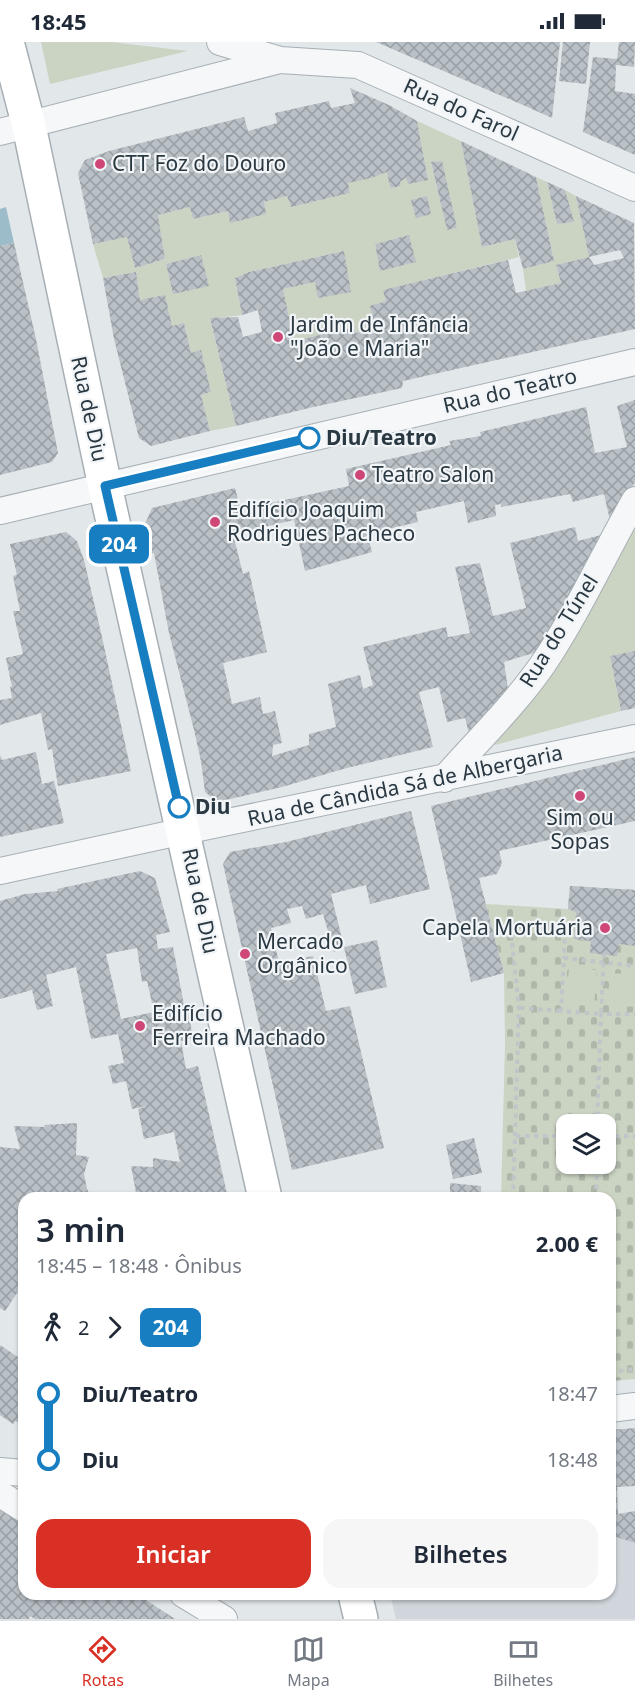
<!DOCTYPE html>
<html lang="pt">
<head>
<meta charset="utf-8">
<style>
  :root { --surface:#fff; --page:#f6f6f7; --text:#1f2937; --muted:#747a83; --line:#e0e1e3; --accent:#d93025 }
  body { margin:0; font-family:"Noto Sans",sans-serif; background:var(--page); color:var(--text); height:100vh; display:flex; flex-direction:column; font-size:22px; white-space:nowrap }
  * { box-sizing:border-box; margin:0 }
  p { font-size:20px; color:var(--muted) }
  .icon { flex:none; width:33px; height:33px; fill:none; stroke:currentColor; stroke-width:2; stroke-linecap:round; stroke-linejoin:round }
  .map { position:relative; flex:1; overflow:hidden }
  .panel { position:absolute; left:18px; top:1150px; width:598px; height:408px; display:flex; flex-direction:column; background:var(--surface); border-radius:18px; box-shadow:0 2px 4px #0004 }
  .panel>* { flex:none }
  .badge { padding:0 12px; border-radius:9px; font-size:21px; line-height:39px }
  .buttons { position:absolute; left:556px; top:1072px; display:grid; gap:12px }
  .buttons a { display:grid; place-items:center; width:60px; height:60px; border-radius:12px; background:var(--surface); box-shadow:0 2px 4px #0004; font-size:30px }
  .map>.badge { position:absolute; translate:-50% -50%; box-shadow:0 0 0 3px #fff }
  .legs { display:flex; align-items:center; gap:9px; height:66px; padding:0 18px; font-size:20px }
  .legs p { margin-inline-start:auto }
  .summary { display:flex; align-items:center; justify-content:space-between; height:102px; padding:0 18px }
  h1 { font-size:33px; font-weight:600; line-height:45px }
  .primary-button { display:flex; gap:12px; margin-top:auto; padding:12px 18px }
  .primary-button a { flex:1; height:69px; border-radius:18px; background:var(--accent); color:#fff; font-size:24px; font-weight:600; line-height:69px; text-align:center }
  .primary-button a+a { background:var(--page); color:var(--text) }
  ul { padding:0 18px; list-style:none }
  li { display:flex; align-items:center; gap:21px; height:66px; font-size:22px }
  li i { display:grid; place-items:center; width:9px; height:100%; margin:0 8px; background:currentColor }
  li i::after { content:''; width:15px; height:15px; margin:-8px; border:4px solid; border-radius:50%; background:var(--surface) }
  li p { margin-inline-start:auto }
  li:first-child i { background:linear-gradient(#0000 50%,currentColor 0) }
  li:last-child i { background:linear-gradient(currentColor 50%,#0000 0) }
  .status { display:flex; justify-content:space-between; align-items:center; height:42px; padding:0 30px; background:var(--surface); direction:ltr }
  .status svg { height:16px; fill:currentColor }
  .menu { display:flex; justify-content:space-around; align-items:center; height:84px; border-top:2px solid var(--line); background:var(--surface); font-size:16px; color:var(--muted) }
  .menu a { display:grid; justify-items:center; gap:3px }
  .menu .selected { color:var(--accent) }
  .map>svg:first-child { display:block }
  .built { fill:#d0d6dc }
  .cemetery { fill:url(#cemetery-stones); fill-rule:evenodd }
  .green { fill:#cbd4c3; fill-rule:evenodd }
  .water { fill:#9dbcca }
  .building { fill:url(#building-cross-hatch); fill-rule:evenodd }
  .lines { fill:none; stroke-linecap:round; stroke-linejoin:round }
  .minor-casing { stroke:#a7afb4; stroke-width:28 }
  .secondary-casing { stroke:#a7afb4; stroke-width:36 }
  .path { stroke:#c0c5c9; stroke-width:4; stroke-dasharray:4.5 4.5; stroke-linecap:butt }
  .minor { stroke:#f5f7f8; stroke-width:26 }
  .secondary { stroke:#fff; stroke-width:33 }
  .line-1-casing { stroke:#fff; stroke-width:14 }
  .line-1 { stroke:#187ec2; stroke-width:9 }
  .poi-dot { fill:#cf4776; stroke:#f2f5f8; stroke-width:2 }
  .stop-1-dot { fill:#fff; stroke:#187ec2; stroke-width:3 }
  .labels { text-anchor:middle; stroke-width:4.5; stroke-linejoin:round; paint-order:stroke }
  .street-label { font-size:21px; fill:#2a3842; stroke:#f2f5f8 }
  .poi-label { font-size:21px; fill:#2a3842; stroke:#f2f5f8; text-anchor:start }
  .stop-label { font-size:21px; font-weight:bold; fill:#2a3842; stroke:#f2f5f8; text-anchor:start }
</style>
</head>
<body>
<div class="status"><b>18:45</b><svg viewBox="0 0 49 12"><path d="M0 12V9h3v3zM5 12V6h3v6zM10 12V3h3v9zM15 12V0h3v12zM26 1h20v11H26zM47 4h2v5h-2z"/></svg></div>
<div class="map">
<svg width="635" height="1577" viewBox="0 0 635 1577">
  <defs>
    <pattern id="cemetery-stones" width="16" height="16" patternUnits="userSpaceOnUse" patternTransform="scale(1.5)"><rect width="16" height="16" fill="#cbd4c3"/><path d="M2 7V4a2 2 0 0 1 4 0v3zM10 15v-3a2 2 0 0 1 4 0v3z" fill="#aeb7a9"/></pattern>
    <pattern id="building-cross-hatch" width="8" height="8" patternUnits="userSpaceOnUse" patternTransform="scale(1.5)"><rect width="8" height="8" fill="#b9c1c7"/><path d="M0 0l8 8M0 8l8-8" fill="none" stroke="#979ea3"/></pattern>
  </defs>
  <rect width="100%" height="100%" fill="#e2e7ea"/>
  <!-- built -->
  <path class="built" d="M611,1493L635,1501V1577H396L390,1553L610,1552Z"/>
  <!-- cemetery -->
  <path class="cemetery" d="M570,844L635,848V1337L611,1339L610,1156H501L505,1002L504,931L486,862L568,867ZM567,1083H606V1122H567Z"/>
  <!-- green -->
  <path class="green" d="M41,0H111L188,9L50,42Z
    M417,79L461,99L482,205L515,197L519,215L384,248L386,259L371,264L376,287L356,291L354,285L294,299L283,247L315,240L344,209L249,230L235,236L242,273L210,277L236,384L210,389L201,353L211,350L201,309L191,311L184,281L172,284L165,254L140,258L136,230L103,236L93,202L127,195L135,226L165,217L158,173L190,165L193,177L228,169L231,180L266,172L264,160L287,154L291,165L350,151L348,141L387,130L390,146L401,144L400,140L406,136L428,138ZM441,119L457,186L447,188L431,121ZM409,193L415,220L380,229L375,202ZM201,213L173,252L166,222Z
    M536,135L547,140L557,182L573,180L565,148L576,154L589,215L556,223L561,241L526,249L523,227L554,219Z
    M635,458V609L610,614L621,669L495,703L494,681Z
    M569,926L597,928L594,964L566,962Z
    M612,931L635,933V965L609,963Z"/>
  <!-- water -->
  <path class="water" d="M6,165L14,201L0,204V167Z"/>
  <!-- building -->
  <path class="building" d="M376,0H560L552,76L523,63Z
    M563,0H590L586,42L559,39Z
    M619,0H635L634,25L616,23L615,49L635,52V113L583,90L593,15L617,17Z
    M350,46L389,63L417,79L428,138L408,142L406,136L400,140L401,144L390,146L387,130L371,136L348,141L350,151L291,165L287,154L264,160L266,172L230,181L228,169L193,177L190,165L158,173L165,217L135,226L127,195L93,202L78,131L85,118L109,109L244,75L248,89L277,81L275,71L329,59L331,66L355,61Z
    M461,99L536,135L554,219L523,227L515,197L482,205Z
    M442,119L457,186L447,188L431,120Z
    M547,140L565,148L574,180L557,182Z
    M427,154L431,172L416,176L411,158Z
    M576,154L634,181L635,287L403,339L402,346L309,366L236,384L210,276L238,275L243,295L262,290L258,268L242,273L235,236L249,230L344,209L351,250L318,256L315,240L283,247L294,299L354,285L356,291L376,287L370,264L386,259L383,248L508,218L516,251L561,241L556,223L589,215L594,223L624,216L620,208L589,215Z
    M409,193L416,220L380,229L375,202Z
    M14,201L36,297L58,411L52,420L0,433V204Z
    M201,213L209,244L173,252L166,222Z
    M136,230L140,258L165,253L172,284L184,281L191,311L201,308L211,350L201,353L210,389L151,404L139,396L114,297L103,236Z
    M635,358V440L611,483L604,452L573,460L570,452L501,465V462L495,463L496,474L468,481L464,459L416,470L418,480L367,492L372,510L305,529L294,478L233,492L243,532L249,529L267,610L223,621L232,662L260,655L263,672L275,669L282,701L273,703L272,714L309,703V692L336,685L328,642L360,633L363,647L373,643L363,605L446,585L448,595L470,591L455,525L480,521L493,574L526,566L510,501L575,485L578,499L605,492L537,610L504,620L509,654L469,691L465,676L447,680L439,645L419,650L433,705L343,727L282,745L217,760L205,750L201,719L194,688L169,591L154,511L150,512L145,482L152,466L235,446L243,476L259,473L257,464L349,444L346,427L451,403L449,399L481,394L480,390L586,365L595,411L627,405L617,364Z
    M66,490L77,499L84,518L102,595L131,729L58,744L52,707L48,708L41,671L0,683V658L12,656L10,644L12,645L6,616L23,612L13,569H20L13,534L17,533L10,502Z
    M635,609V666L621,669L610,614Z
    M36,710L42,742L54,739L64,781L0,795V713L2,718Z
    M635,715V779L499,809L502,821L497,832L479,836L504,931L471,940L431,764Z
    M411,769L430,847L370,862L366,843L331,852L344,905L334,910L323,872L306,877L302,864L287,867L291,881L271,886L279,921L313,914L326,969L350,964L384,1106L292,1128L223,822L230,810L286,800Z
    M140,829L155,836L170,890L156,893L158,907L173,905L184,963H187L193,996L181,999L186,1027L198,1024L228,1156H137L131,1124L153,1125V1116L180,1120L174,1090L144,1097L138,1067L147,1064L132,1067L126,1039L113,1042L108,1024L124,1021L118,992L91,997L76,925L46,933L53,964L37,968L32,948L0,957V859L25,852L58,849L57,847ZM137,906L142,940L147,939L154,970L121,977L106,912Z
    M570,844L635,848V904L619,902L617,914L590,911L591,899L574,897L576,870L568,867Z
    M377,898L387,945L355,952L344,905Z
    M77,1081L76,1113L89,1115L84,1132L87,1147L92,1156H24V1256L17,1251L5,1269L0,1266V1105L20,1107L14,1084L46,1085L44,1083Z
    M474,1096L482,1131L453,1137L446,1103Z
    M450,1141L481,1144V1156H450Z
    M0,1303L18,1315L24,1311V1383L15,1379L13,1382L0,1373Z
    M635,1386V1444L617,1445L618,1472L635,1469V1501L610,1493V1388Z
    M0,1462L24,1479V1552H137L175,1577H35L30,1574L29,1577H0Z"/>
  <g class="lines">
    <!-- minor casing -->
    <g class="minor-casing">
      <path id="minor" d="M220,0L280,18L358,23L635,146
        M0,90L280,18
        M0,469L635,320
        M444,737C477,699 514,664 543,622C578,570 604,512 635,458
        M0,829L184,789L635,696
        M610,1367L635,1364
        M0,1429L24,1431
        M0,1452L24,1467
        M183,1552L224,1577"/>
    </g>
    <!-- secondary casing -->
    <g class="secondary-casing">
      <path id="secondary" d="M7,0L29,84L105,444L265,1156
        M355,1552L361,1577"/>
    </g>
    <!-- path -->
    <path class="path" d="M604,912L601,972L561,969L564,916L635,924
      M520,966L561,969
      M597,1083L601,972H635
      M515,1094L519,966L510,881L565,887L564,916
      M606,1094H635
      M513,1156L515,1094H567
      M596,1156L597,1122
      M610,1330L635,1327"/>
    <!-- minor -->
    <use href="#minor" class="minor"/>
    <!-- secondary -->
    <use href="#secondary" class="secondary"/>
  </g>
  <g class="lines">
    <!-- line-1 casing -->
    <g class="line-1-casing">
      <path id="line-1" d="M179,765L105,444L309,396"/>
    </g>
    <!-- line-1 -->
    <use href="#line-1" class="line-1"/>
  </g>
  <!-- markers -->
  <g class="poi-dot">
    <circle cx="100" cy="122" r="6"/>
    <circle cx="278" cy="295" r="6"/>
    <circle cx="360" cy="433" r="6"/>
    <circle cx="215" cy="480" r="6"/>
    <circle cx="580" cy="754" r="6"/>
    <circle cx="605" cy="886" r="6"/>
    <circle cx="245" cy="912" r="6"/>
    <circle cx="140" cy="984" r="6"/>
  </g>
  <g class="stop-1-dot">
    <circle cx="309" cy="396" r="10"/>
    <circle cx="179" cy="765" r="10"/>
  </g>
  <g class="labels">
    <!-- street labels -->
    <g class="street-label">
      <text transform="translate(461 68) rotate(24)" y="7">Rua do Farol</text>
      <text transform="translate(510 349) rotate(-13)" y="7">Rua do Teatro</text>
      <text transform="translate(89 367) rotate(78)" y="7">Rua de Diu</text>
      <text transform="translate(559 589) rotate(-58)" y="7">Rua do Túnel</text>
      <text transform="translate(405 744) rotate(-12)" y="7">Rua de Cândida Sá de Albergaria</text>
      <text transform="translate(200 859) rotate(78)" y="7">Rua de Diu</text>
    </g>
    <!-- poi labels -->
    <g class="poi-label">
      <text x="112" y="129">CTT Foz do Douro</text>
      <text x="290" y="290">Jardim de Infância<tspan x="290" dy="24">"João e Maria"</tspan></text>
      <text x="372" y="440">Teatro Salon</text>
      <text x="227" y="475">Edifício Joaquim<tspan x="227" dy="24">Rodrigues Pacheco</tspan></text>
      <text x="580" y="783" text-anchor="middle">Sim ou<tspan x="580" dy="24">Sopas</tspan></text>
      <text x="593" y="893" text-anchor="end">Capela Mortuária</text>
      <text x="257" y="907">Mercado<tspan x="257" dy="24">Orgânico</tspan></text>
      <text x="152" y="979">Edifício<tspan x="152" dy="24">Ferreira Machado</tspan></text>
    </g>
    <!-- stop labels -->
    <g class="stop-label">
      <text x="326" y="403">Diu/Teatro</text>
      <text x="195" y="772">Diu</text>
    </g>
  </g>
</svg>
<div class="buttons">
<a><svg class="icon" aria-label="layers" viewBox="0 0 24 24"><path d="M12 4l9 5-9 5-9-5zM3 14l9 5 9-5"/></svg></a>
</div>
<b class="badge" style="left:119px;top:502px;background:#187ec2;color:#fff">204</b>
<section class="panel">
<div class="summary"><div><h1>3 min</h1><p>18:45 – 18:48 · Ônibus</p></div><b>2.00 €</b></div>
<div class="legs"><svg class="icon" aria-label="walk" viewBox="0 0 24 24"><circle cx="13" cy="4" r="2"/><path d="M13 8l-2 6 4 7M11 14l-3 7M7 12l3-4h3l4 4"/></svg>2<svg class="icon" aria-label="forward" viewBox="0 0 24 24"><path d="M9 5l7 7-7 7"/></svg><b class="badge" style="background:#187ec2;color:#fff">204</b></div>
<ul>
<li><i style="color:#187ec2"></i><b>Diu/Teatro</b><p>18:47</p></li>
<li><i style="color:#187ec2"></i><b>Diu</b><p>18:48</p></li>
</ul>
<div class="primary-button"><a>Iniciar</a><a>Bilhetes</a></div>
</section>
</div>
<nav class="menu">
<a class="selected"><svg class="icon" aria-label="directions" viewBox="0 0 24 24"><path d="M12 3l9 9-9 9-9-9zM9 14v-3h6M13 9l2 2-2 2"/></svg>Rotas</a>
<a><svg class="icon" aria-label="map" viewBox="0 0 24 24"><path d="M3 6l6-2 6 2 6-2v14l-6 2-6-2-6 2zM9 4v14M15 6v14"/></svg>Mapa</a>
<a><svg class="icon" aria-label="tickets" viewBox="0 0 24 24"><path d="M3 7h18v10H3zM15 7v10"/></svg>Bilhetes</a>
</nav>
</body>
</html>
